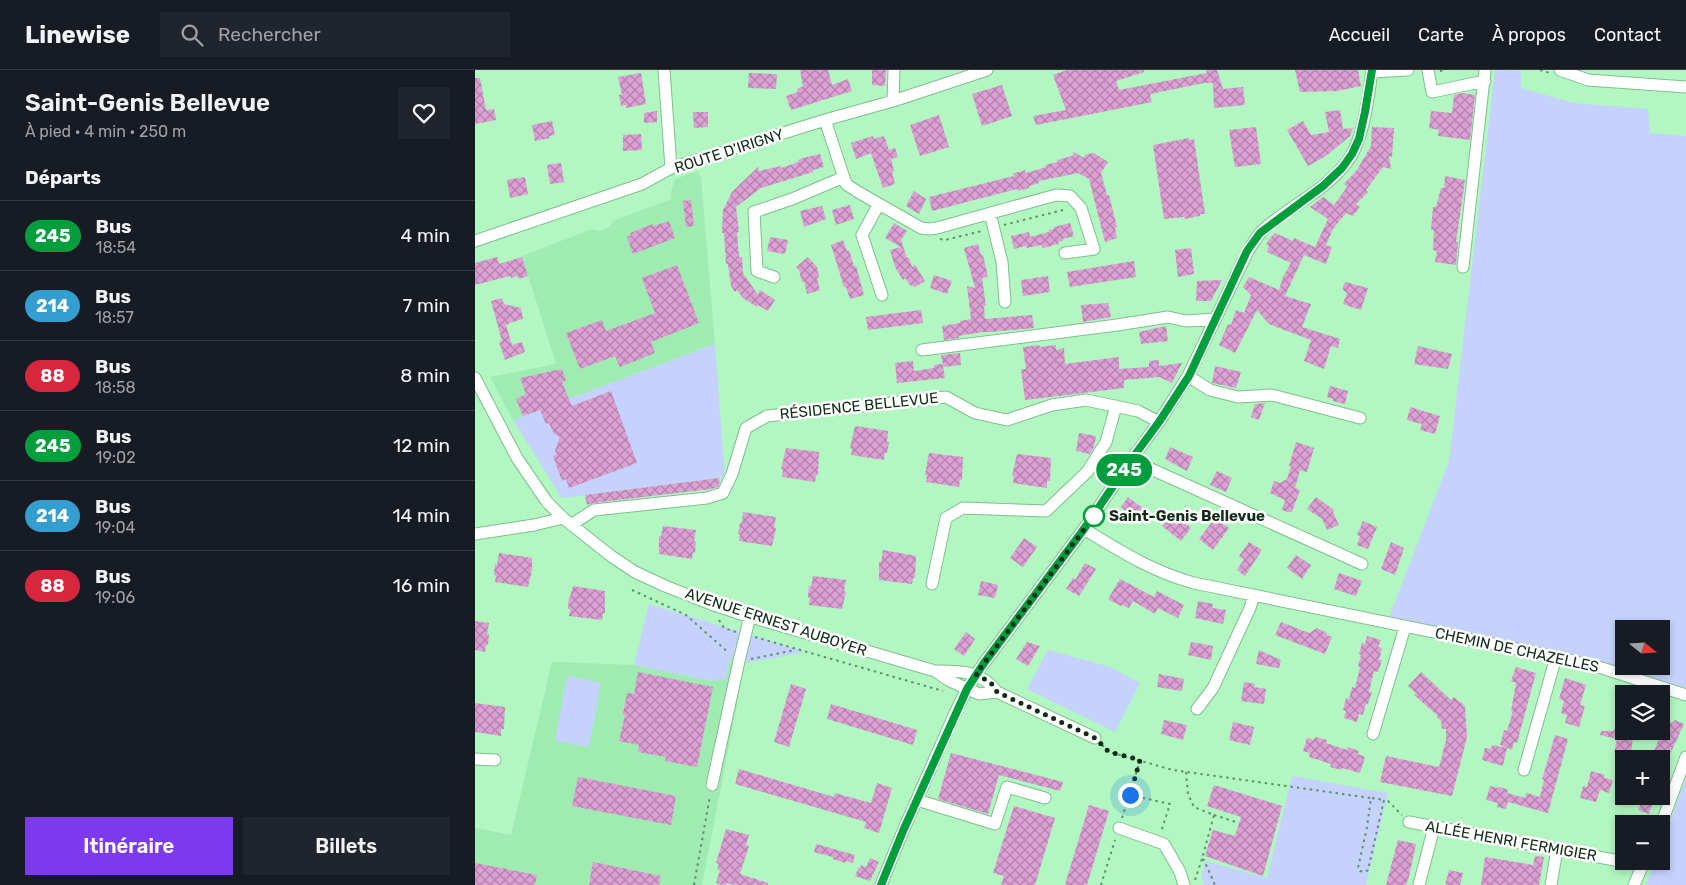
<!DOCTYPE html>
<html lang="fr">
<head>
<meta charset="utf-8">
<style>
  :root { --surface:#171b24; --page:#20242c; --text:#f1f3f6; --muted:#9ea1a6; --line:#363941; --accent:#7c3aed }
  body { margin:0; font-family:Rubik,sans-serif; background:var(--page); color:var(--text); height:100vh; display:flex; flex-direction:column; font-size:19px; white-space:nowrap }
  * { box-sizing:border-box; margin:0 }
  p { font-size:16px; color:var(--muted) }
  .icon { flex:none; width:28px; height:28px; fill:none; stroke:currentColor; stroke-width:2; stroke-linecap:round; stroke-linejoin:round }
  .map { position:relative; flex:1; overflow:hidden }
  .panel { display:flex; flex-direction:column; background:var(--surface); width:475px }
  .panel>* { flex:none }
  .badge { padding:0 10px; border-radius:16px; font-size:18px; line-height:32px }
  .needle { width:32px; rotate:108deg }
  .tools { position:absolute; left:1140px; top:550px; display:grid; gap:10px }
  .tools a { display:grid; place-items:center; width:55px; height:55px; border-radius:0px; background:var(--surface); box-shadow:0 2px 8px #0003; font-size:25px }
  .you { position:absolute; width:25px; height:25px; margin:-12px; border:4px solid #fff; border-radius:50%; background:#1a73e8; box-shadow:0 0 0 8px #1a73e833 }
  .map>.badge { position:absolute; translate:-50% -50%; box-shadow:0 0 0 2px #fff }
  h2 { padding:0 25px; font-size:19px; line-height:45px }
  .round { display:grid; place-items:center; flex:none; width:52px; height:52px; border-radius:0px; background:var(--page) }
  .overview { display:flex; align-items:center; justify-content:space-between; height:85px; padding:0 25px }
  h1 { font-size:24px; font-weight:600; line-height:38px }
  .button { display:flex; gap:10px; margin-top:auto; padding:10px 25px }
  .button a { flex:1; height:58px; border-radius:0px; background:var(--accent); color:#fff; font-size:20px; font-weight:600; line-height:58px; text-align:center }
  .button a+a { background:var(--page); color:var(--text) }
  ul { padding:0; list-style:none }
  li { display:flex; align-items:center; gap:15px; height:70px; padding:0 25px; border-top:1px solid var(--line) }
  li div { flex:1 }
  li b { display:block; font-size:19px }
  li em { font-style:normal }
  li .badge { min-width:55px; font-weight:700; text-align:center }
  header { display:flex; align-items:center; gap:30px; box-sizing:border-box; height:70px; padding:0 25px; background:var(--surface); border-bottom:1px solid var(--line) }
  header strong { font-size:24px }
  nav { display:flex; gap:28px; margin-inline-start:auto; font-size:18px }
  .search { width:350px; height:45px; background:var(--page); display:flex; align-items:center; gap:12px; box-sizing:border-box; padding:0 18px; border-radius:0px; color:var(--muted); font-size:19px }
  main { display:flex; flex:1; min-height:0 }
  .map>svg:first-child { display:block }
  .built { fill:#a0ebb2 }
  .green { fill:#c4d2fd; fill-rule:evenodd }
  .building { fill:url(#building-cross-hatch) }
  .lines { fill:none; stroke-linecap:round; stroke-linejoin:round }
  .minor-casing { stroke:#7ec08e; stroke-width:13 }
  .path { stroke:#61906d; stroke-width:2; stroke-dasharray:2.5 4; stroke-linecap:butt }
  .minor { stroke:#fff; stroke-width:11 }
  .line-casing { stroke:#fff; stroke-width:11 }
  .line { stroke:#009e3d; stroke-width:8 }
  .walk { stroke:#112c19; stroke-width:5; stroke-dasharray:0 9 }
  .stop-dot { fill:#fff; stroke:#009e3d; stroke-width:2.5 }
  .labels { text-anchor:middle; stroke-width:5; stroke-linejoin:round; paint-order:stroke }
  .street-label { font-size:15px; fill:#112c19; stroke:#fff }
  .stop-label { font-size:15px; font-weight:bold; fill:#112c19; stroke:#fff; text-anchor:start }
</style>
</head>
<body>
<header>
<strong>Linewise</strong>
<div class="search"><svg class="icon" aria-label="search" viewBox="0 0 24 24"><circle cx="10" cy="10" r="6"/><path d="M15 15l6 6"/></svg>Rechercher</div>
<nav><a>Accueil</a><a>Carte</a><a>À propos</a><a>Contact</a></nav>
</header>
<main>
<section class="panel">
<div class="overview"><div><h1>Saint-Genis Bellevue</h1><p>À pied · 4 min · 250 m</p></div><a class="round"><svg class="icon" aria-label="heart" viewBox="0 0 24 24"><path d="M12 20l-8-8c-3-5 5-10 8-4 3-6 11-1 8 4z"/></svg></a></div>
<h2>Départs</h2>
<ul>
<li><span class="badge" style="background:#009e3d;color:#fff">245</span><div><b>Bus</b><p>18:54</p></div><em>4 min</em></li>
<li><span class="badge" style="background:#359ed0;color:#fff">214</span><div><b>Bus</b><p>18:57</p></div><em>7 min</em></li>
<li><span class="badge" style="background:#d7263d;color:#fff">88</span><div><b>Bus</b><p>18:58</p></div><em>8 min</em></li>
<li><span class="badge" style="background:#009e3d;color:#fff">245</span><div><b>Bus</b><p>19:02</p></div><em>12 min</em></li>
<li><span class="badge" style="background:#359ed0;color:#fff">214</span><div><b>Bus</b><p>19:04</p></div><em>14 min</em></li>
<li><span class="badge" style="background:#d7263d;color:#fff">88</span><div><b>Bus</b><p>19:06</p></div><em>16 min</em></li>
</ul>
<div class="button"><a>Itinéraire</a><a>Billets</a></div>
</section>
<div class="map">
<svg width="1211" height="815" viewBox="0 0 1211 815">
  <defs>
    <pattern id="building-cross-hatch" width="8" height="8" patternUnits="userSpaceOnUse" patternTransform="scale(1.25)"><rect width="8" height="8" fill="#dca0d4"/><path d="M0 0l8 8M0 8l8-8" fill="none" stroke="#b183ab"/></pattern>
  </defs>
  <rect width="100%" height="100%" fill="#b2f6c2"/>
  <!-- built -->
  <path class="built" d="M223,101L226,108L240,274L38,350L15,307L81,294L47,186L117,159L124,161L135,157L138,151L197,129L195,125L200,109Z
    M254,589L270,593L227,815H0V758L36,765L77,592L159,595L237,611Z"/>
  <!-- green -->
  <path class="green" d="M1020,0L1046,1V18L1098,33L1173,39L1175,63L1211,66V620L914,548L974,391ZM1149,559H1186V596H1149Z
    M240,274L250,407L87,428L38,350Z
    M174,534L327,581L326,583L270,593L255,589L251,609L237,611L159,595Z
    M573,580L635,597L665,613L640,662L552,619Z
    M92,606L126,613L114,677L80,671Z
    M817,706L913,723L891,815H729L726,808L730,791L792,808Z
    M1211,709V815H1171L1180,791H1186V774Z"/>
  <!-- building -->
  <path class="building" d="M325,0H353L357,15L373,9L377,21L316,40L311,26L323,22L322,19L328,16Z
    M397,0H411L410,16L398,15L397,14Z
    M592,0H669V2L641,11L644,20L732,3L731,0H742L748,19L768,17L770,35L739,38L738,13H729L675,24L677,32L561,55L558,46L591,40L578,5Z
    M820,0H883L886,16L862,21L825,22Z
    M166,3L171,34L151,38V35L146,36L144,25H147L143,7Z
    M274,3L302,4L301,19L273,18Z
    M0,8H5L11,40L19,39L21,50L0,54Z
    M527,15L537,46L507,56L497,24Z
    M988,23L1000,25L995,70L963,66L964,60L954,58L956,41L977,43L979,25Z
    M865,40L868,59L878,58L875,66L851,86L833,96L812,60L828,51L836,65L854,62L850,42Z
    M182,41V52L169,53V43Z
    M218,42H233V57L219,58Z
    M464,45L474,77L445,86L435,55Z
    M77,51L80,65L74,66L75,68L60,71L57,55Z
    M781,57L786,94L760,97L754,60Z
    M897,57L919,58L917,87L914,86L916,99L908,97L891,120L893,122L881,134L885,137L878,146L871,143L858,159L851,175L857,177L851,194L829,185L810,226L836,234L827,257L865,269L863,278L856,276L849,299L829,291L836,270L794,254L782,240L760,283L744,275L753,254L756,255L761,240L769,243L776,225L768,217L774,207L804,220L808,207L816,193L792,182L794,176L791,174L794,170L800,163L818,171L819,168L840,177L853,149L835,137L848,127L859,135L872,117L869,114L882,100L896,76Z
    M166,64L167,80L148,81V65Z
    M398,66L399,69L409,66L414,80L420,78L423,87L416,89L419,101L417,102L420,114L408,118L396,83L381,89L376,73Z
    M714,68V70L719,69L730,144H725V146L710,149L709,147L689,149L678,75Z
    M599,82L609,88L610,85L619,83L633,92L626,103L632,125H634L642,157L640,158L642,168L630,172L614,109L603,103L564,111V113L554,116V118L543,121L542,119L457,141L454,127L539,106L538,103L545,102L550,100L551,103L571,97L570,95L583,92L582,90L597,86Z
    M345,84L349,97L338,100V102L286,118L261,137L264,162H262L264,187H267L268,203L283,225L285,220L300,230L293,241L283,235L282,237L268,228L262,220L260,222L256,216L253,194H251L249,163H247L248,140L257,122L283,97L284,101L306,96V98L324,92L323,90L328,88Z
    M86,93L89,112L75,114L72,95Z
    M970,106L990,110L981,172H983L981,195L960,192L962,181L958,180L959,160H956L958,137H961L966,118H969Z
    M50,107L53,124L35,128L32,110Z
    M439,121L451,129L444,144L431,136Z
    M216,130L219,156L211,157L208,131Z
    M375,135L379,149L361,155L357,140Z
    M347,136L351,149L329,157L325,141Z
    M194,151L200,168L158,184L152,167L156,165L155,163L178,154L179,156Z
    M419,153L432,161L426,170L432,188H434L437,197L440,195L450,211L440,217L435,215L430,208L428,210L420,197L415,180L426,177L410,168Z
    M595,153L599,166L588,169V171L583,172L584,174L568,178L566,175L552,178L551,176L539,179L536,166L554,162L555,167L574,162V160L579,159V157Z
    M295,167L313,170L310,184L292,181Z
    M368,170L372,181L374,180L379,196H381L389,225L375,229L371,217H369L356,175Z
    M503,174L506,185H508L513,207L507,208L511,236H509L510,249L557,245L559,258L515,262H509L488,265L484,266V268L469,270L467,256L485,253V251L496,249L492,216L500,218L489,178Z
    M716,178L719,204L703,207L700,180Z
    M22,187L24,194L47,187L53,206L44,209L43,206L36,208L35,206L0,215V193Z
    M333,187L342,197L344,207L342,208L345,220L332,224L329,211L327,212L324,200L321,197Z
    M659,191L661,207L595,217L592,202Z
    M202,195L224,253L176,272L180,283L145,297L140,286L105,299L91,263L127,250L131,261L180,243L167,208Z
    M459,205L477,211L472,224L455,218Z
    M573,206L575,222L548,226L546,210Z
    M747,210L736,231H721L722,211Z
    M870,212L893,218L886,240L868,234L872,223L868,220V217Z
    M27,228L29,234L46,238L48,249L34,253V254L31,255L37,275L47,272L50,282L30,290L24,272L27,271L16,231Z
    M633,233L636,247L608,252L606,235Z
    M446,240L448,253L393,260L391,247Z
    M691,256L693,271L666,274L664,262Z
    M564,275L565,277L581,275V280L589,278L590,294L644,287V299L674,297V291L684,290V296L707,293L697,313L684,307L649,310V318L550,330L546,299H551L548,277Z
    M943,276L977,284L973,299L939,294Z
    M485,283L486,295L468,297L470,308L422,313L420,293L438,291L439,301L459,298V295L467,294L468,295L466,285Z
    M740,296L766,302L761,318L737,313Z
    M87,299L91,310L87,312L97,336L136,321L162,393L94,418L91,409L87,411L78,386L82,385L80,380L85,367L79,364L74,353L71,354L65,340L48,346L41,329L51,324L45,308Z
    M855,316L873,321L870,334L858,331V329L852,327Z
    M790,333L784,350L776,347L780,334Z
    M935,337L965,346L960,364L945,360L947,354L932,350Z
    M380,356L413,361L412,372H414L412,383H410L409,390L376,385L377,379L375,378Z
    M604,363L621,366L619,377L615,384L601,381Z
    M821,372L839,378L832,402L825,400L820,418L825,420L817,442H813L807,440L810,430L795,423L799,411L805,413L812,409L816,396H814Z
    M695,377L718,387L712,401L690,389Z
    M311,378L344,382L343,405H341L340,412L307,407L308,400H306Z
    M454,383L488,387L487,410H485L484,417L451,412L452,405H450Z
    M542,384L576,388L575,411H572V418L538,413L539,406H537Z
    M742,401L757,408L751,422L735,415Z
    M244,408L245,412L243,417L236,419L118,433L112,435L110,425Z
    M653,427L673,442L665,453L646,437Z
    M841,427L859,440L858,442L864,455L852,460L847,449L832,439Z
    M268,442L301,447L299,458H301L297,476L264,471L265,464H263L265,453H267Z
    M698,443L716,458L706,471L687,456Z
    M740,448L754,458L738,480L724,469Z
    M888,451L902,457L893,479L882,475L885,466L882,465Z
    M188,456L221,460L219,471L221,472L220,483L218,482L217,489L184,484V466L186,467Z
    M549,468L562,477L548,497L535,488Z
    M774,472L787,480L770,506L762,500L769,489L764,486Z
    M916,472L929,478L920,505L906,499Z
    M408,480L441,486L440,508H438L437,514L404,510V492H406Z
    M24,483L57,488V500L53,517L20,512L21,506L19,505L20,494L22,495Z
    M821,485L836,495L827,509L812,498Z
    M610,493L621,499L604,526L591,519L598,508L600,510Z
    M864,503L887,511L881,526L859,519Z
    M338,506L371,510L369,521L371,522L367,539L334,535L335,528L333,527L334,516L336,517Z
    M645,509L679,527L682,521L709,535L703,548L683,538L680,544L658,531L654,538L647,535L646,536L633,529Z
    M506,511L523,515L520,528L503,525Z
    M98,516L130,521V544L128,543L127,550L94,546L95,539H93L94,527H95Z
    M723,531L738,534L737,538L751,540L748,554L720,548Z
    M0,551L14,553L12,564H14L13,575H11L10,582L0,580Z
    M806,552L834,563L842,558L852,563V565L857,567L850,584L800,565Z
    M491,562L500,569L489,586L479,579Z
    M892,566L906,570L903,577L907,578L904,590H907L903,602L899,601L894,622H897L893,634H891L888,645L884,644L882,652L869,648L871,641L868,640L871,628L874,629L877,617L880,618L885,597L883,596L886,585L884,584L887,573L890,574Z
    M552,572L565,576L553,596L541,589Z
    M716,572L738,576L736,590L713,585Z
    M784,580L806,590L804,598L781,594Z
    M1041,597L1061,603L1042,673L1039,672L1037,680L1025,675L1029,660L1032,661L1038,641H1036L1041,613L1036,611Z
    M163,602L238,617L222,697L190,691L191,687L163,682L164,675L144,671L150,645L148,644L152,623L159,624Z
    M946,602L976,630L979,627L990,636L992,667L977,726L905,712L911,686L964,697L971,670V659H967L966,651L962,647L963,646L939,625L941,623L933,616Z
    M684,604L709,609L707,621L682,617Z
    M1090,608L1111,615L1105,635L1110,636L1104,657L1090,653L1092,645L1086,643L1089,631L1084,629Z
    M769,612L780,614L779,617L791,619L789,634L766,631Z
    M316,614L331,619L314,677L299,672Z
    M0,633L30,637L29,659H26V666L0,662Z
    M356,634L442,660L438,675L352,649Z
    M1145,637H1149V661H1159L1155,689H1140L1142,684L1139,683L1142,669L1125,665L1126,661H1139Z
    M689,650L712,655L708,670L686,664Z
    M1200,650L1209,654L1193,689H1176L1191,651L1197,653Z
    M758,652L779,657L775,675L754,670Z
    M1080,665L1093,669L1073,743L1033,732L1031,739L1022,737L1023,733L1011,730L1015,716L1023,718V717L1028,718L1033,720L1032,723L1050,728L1051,723L1065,727L1069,710H1067Z
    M840,667L852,670L851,673L872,680L873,677L884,681L883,684L890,687L885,703L867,698L866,700L855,697L856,694L834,687L835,683L828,681L832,668L839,670Z
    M1017,675L1032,678L1028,696L1007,690L1010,678L1016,679Z
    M476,683L588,712L585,721L524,705L513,744L463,729Z
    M264,699L359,727L360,723L396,733L402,713L417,718L404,763L389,758L391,752L260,714Z
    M1116,701L1130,705L1129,708L1138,710L1134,723L1125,720L1121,732L1105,728L1108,716L1112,717Z
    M103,707L201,726L196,755L97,736Z
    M739,715L807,736L788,806L730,786L738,760L760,766L766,747L732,736Z
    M1148,726H1180L1174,744L1163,740L1166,734Z
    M614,735L634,741L612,815H590Z
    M539,736L580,748L560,815H526L529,806L518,803Z
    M251,759L274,765L271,775L274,776L265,804L293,813V815H259L252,813L251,815H248L241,813L245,800L242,799L244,794L241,793Z
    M923,770L941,774L934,807L931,815H911Z
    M341,774L380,785L378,793L371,791L370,793L358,789V787L339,782Z
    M1060,786L1069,787L1064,815H1006L1010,787L1058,795Z
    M395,788L404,792L395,811L380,806L384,797L385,798L386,795L391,797Z
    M118,792L186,806L184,815H114Z
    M0,793L62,805L60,815H0Z
    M974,800L988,803L985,815H970Z"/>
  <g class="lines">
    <!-- minor casing -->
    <g class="minor-casing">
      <path id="minor" d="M189,0L196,98
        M953,0L957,22L1010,11
        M1085,0L1113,10L1211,17
        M897,2L933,0
        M418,31L419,0
        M350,50L371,114L383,122L446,158L454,159L462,158L581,125L595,126L606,138L619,179L590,183
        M404,134L387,165L407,225
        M515,143L527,192L530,232
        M0,171L167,114L196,98L350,50L418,31L512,0
        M988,197L1010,0
        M299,207L282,201L279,142L317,129L369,107
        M447,280L642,255L693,247L711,251L740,249
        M713,306L735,320L763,327L797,325L885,348
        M0,308L42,388L72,432L88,448L136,486L160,502L190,516L236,534L266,544L460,601C484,601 506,600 522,622L620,668
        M656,390L887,494
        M96,455L119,440L232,428L248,423L257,404L271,358L292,346L471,327L500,343L532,350L577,335L611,330L663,341L684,352
        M609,459C645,481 678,502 719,513L1081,587L1127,598L1211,625
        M0,464L59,455L88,448
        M457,514L471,448L488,438L571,441L612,402L631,372L641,336
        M460,601L473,610L504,624L522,622
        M722,639L738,618L775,538L779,525
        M898,664L930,557
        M0,689L20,690
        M1049,700L1081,587
        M237,715L264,591L275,546
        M442,730L520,754L532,717L570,728
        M934,752L1156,793L1167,797
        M1186,755L1211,687
        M644,758L689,774L705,802L709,815
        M406,815L428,761L480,643L492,619L509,593L609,459L656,390L684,352L713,306L773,181C777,175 781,168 786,162C814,135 855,120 876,86C889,65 894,24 897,0
        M944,815L959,757
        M1076,815L1082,779
        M1159,815L1169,792"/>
    </g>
    <!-- path -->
    <path class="path" d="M1065,0L1075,3
      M965,1L971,0
      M529,155L592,139
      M465,169L470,170L507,161
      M157,520L211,545L254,583
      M244,550L249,558L261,562
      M280,567L468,621
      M276,589L320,580
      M627,675L634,682L698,700L896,728L892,757L883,798L885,801L890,802L893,800L909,730L913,731L927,745
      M711,702L713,724L719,737L739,745L727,789L729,790L740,815
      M655,725L695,734L686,762
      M897,728L909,730
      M739,745L764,753
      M647,748L665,691
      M720,810L727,789
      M219,815L235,726
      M626,815L640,770"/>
    <!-- minor -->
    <use href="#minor" class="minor"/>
  </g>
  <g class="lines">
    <!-- line casing -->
    <g class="line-casing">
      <path id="line" d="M406,815L428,761L492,619L509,593L609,459L656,390L684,352L714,306L772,181L785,163L848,116L867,98L877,84L884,69L890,42L897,0"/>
    </g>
    <!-- line -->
    <use href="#line" class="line"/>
    <!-- walk -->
    <path class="walk" d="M619,446L501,604L516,613L522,622L620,668L634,682L665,690L655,725"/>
  </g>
  <!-- markers -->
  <circle class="stop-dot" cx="619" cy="446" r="10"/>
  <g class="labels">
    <!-- street labels -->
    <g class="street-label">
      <text transform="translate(254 81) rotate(-18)" y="5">ROUTE D'IRIGNY</text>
      <text transform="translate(384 336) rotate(-6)" y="5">RÉSIDENCE BELLEVUE</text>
      <text transform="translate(301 552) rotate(18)" y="5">AVENUE ERNEST AUBOYER</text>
      <text transform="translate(1042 580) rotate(12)" y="5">CHEMIN DE CHAZELLES</text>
      <text transform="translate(1036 771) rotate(10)" y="5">ALLÉE HENRI FERMIGIER</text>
    </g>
    <!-- stop labels -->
    <g class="stop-label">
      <text x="634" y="451">Saint-Genis Bellevue</text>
    </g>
  </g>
</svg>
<div class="tools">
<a><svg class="needle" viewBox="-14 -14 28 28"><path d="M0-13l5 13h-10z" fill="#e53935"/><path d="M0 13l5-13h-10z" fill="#9ea1a6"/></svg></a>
<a><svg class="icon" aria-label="layers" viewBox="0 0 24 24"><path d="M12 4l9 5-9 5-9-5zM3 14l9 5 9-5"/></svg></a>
<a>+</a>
<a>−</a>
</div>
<div class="you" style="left:655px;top:725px"></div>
<b class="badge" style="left:649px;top:400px;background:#009e3d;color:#fff">245</b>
</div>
</main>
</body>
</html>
